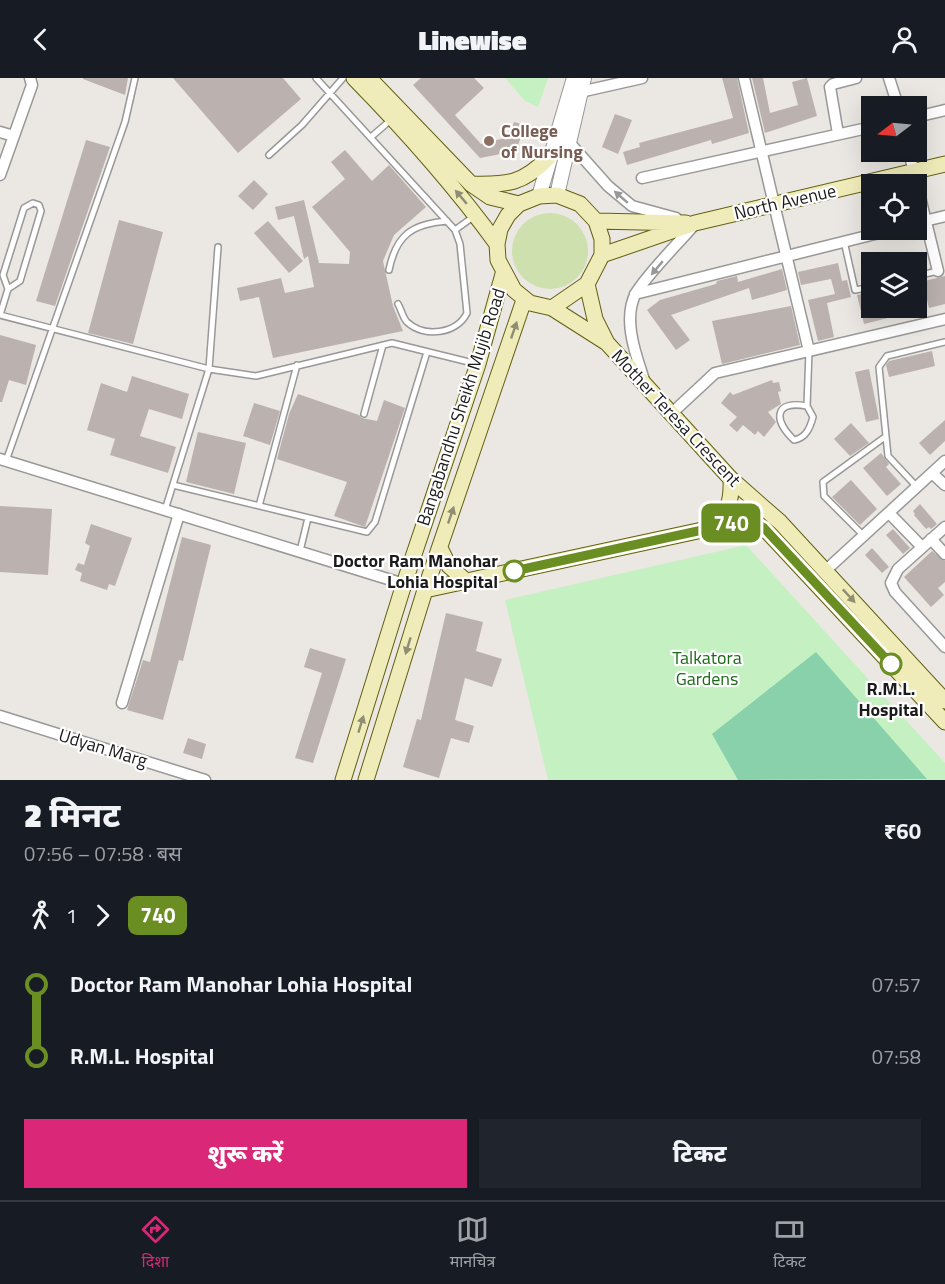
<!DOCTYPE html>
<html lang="hi">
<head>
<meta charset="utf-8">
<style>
  :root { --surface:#171b24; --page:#20242c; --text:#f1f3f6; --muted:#9ea1a6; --line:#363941; --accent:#db2777 }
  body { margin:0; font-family:"Titillium Web","Noto Sans Devanagari",sans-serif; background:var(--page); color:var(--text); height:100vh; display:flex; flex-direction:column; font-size:22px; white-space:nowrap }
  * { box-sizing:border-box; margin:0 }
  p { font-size:20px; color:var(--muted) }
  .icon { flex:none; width:33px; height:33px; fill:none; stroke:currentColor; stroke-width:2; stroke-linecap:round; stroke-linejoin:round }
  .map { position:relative; height:702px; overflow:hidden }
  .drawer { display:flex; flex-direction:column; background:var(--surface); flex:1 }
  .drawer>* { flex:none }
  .badge { padding:0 12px; border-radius:9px; font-size:21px; line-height:39px }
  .needle { width:39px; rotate:254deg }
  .tools { position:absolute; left:861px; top:18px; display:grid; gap:12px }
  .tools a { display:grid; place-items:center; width:66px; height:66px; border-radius:0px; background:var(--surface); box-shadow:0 6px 24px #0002; font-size:30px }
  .map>.badge { position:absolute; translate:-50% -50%; box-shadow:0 0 0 3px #fff }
  .legs { display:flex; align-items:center; gap:9px; height:66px; padding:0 24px; font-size:20px }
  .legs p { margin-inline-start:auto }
  .headline { display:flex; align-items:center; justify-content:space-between; height:102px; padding:0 24px }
  h1 { font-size:33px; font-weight:800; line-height:45px }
  .action { display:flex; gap:12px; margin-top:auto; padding:12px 24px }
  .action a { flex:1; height:69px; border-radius:0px; background:var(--accent); color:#fff; font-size:24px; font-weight:800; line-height:69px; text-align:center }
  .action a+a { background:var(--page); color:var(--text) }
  ul { padding:0 24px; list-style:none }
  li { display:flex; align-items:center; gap:21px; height:72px; font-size:22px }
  li i { display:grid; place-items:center; width:9px; height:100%; margin:0 8px; background:currentColor }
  li i::after { content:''; width:15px; height:15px; margin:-8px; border:4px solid; border-radius:50%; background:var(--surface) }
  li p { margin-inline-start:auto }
  li:first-child i { background:linear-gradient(#0000 50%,currentColor 0) }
  li:last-child i { background:linear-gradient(currentColor 50%,#0000 0) }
  header { display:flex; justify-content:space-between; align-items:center; height:78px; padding:0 24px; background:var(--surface); font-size:27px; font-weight:800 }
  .dock { display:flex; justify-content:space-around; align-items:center; height:84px; border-top:2px solid var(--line); background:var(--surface); font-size:16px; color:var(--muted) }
  .dock a { display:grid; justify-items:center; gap:3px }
  .dock .on { color:var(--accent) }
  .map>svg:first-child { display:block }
  .grass { fill:#cde0ad }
  .park { fill:#c5f1c2 }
  .pitch { fill:#88d1ab }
  .building { fill:#bbb2af }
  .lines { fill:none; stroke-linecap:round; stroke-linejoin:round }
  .service-casing { stroke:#989898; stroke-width:8 }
  .minor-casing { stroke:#989898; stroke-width:13 }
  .tertiary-casing { stroke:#989898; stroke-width:16 }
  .secondary-casing { stroke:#626011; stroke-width:17 }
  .service { stroke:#fff; stroke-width:5 }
  .minor { stroke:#fff; stroke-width:10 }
  .tertiary { stroke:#fff; stroke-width:14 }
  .secondary { stroke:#f0ecba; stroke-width:15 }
  .oneway { fill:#908e72 }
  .oneway2 { fill:#989898 }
  .line-1-casing { stroke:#fff; stroke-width:14 }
  .line-1 { stroke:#6b8e23; stroke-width:9 }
  .education-dot { fill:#8d6e63; stroke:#fff; stroke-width:2 }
  .stop-1-dot { fill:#fff; stroke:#6b8e23; stroke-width:3 }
  .labels { text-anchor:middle; stroke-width:4.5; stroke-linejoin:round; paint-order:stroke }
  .education-label { font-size:18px; font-weight:bold; fill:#785e54; stroke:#fff; text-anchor:start }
  .street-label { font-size:18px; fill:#1b1b1b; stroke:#fff }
  .stop-label { font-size:18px; font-weight:bold; fill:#1b1b1b; stroke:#fff; text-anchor:end }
  .park-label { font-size:18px; fill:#1c6a18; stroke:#fff }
</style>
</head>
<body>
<header><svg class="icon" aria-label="back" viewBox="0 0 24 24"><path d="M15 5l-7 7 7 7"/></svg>Linewise<svg class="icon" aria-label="person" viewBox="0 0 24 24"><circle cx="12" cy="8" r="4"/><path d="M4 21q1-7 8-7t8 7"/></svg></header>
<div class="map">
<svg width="945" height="702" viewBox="0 0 945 702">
  <rect width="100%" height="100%" fill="#ebe7e2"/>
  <!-- grass -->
  <path class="grass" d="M512 173a38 38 0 1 1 76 0a38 38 0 1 1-76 0Z"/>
  <!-- park -->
  <path class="park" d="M505,0H548L538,29L525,23Z
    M746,467L945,685V702H548L505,522Z"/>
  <!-- pitch -->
  <path class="pitch" d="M816,574L927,701L738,702L712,656Z"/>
  <!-- building -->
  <path class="building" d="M83,0H128L125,17L83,1Z
    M173,0H283L301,21L238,75Z
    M421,0H474L484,10L455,37L481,66L509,59L514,44L525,47L516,73L480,80L413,7Z
    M722,0H737L749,55L712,66L711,62L627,87L623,74L640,69L639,65L733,40Z
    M752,0H763L770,35L798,27L792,4L807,0L817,38L765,55Z
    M615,36L632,42L618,76L602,69Z
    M86,62L110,69L55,228L36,223Z
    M345,72L372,103L389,87L426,129L394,157L383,183L393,228L403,253L273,280L259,219L240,223L237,210L281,200L285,215L314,209L308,178L304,181L294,138L278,142L275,129L304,122L319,185L349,186L350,174L312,129L345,101L331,84Z
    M254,102L268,116L253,132L238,118Z
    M119,142L163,154L133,266L88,255Z
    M268,143L303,183L289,195L254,155Z
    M838,185L842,203L847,202L851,219L827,225L834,259L818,263L808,222L835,216L831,201L801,207L798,194Z
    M782,191L787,212L752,222L749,210L671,237L690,262L676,272L647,232L660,222L716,206L717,203L737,198L738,204Z
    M945,198V226L929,230L927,222L916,224V205Z
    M872,214V230H894L896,238L864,246L857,217Z
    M791,228L800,267L722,286L712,243Z
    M0,257L36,267L26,307L9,302L2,324H0Z
    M932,273L935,288L889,299L886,287L889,283Z
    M869,291L879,341L866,344L855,294Z
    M132,298L189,316L182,341L149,331L140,358L176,369L168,395L110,377L115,361L87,352L101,305L127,314Z
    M772,302L773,305L779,304L781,313L778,314L781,326L768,334L776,344L764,359L758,353L755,357L743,347L737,354L729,347L737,339L721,325L730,314L733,317Z
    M298,316L359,337L362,340L377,343L384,322L405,330L365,449L334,438L347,404L277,381L289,336Z
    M254,325L280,333L270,367L243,358Z
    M945,342V363L930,377L919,365Z
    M851,345L869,365L850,378L834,361Z
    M198,354L246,365L234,416L186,404Z
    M881,375L889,386L886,389L901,406L887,418L863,390Z
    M851,402L877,431L860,447L832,419Z
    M920,426L937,446L931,451L929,449L926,451L914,437L915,436L913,433Z
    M0,428L52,431L48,497L0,494Z
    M91,446L132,460L115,508L109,506L107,512L80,503L82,495L75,492L78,485L84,487L90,468L85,465Z
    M893,451L910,470L903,476L886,457Z
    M182,459L211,467L183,583L179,582L163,642L127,632L143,582L150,584Z
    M872,470L889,489L882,495L865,477Z
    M932,473L945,483V504L938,510L944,517L931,529L904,499Z
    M446,535L483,544L476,573L502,581L492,609L465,600L455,642L474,648L469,665L451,660L439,700L403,689L417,641L421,642Z
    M310,570L346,581L313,685L295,680L322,595L304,589Z
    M188,660L206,666L202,681L183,675Z"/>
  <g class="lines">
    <!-- service casing -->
    <g class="service-casing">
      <path id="service" d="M316,0L455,152L460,166L467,235C457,256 424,260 407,244C403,240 401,231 398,226
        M371,59L392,41
        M269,77L302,47L343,0
        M455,152L473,139
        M844,163L855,212L872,209
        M389,192C396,157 412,146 447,143
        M916,198L938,193
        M0,237L209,291L256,298L392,265L477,286
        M0,237L8,211L3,197L24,130L33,125L39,127L41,133L20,203L8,211
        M807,328C774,322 773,342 794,362C806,360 810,350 813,339L807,328L809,273
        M364,336L383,267
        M6,383L125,44L135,0
        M173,407L367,454L375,444L427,274
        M917,409L888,378L879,289L887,278L945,264
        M259,428L297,287
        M165,432L209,291L218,169
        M864,458L824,418L823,404L885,359
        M300,473L308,440"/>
    </g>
    <!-- minor casing -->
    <g class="minor-casing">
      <path id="minor" d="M744,0L809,273
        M889,0L898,28
        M580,14L642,0
        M916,39L945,32
        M0,54L14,58
        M838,56L830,9L833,6L856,0
        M568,63L608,108L632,128L676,140
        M909,74L938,193
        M0,97L32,7L30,0
        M642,100L872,49
        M916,145L945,138
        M635,216L891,152
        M644,302C636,277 622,241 636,215C649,194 677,167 694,147
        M672,335L715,295L945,241
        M0,381L404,506
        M932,395L945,407
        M889,435L922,469
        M945,449L898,491L891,505L895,514L945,569
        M931,461L945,476
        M825,493L945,383
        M122,625L179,436
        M0,638L205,702"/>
    </g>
    <!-- tertiary casing -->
    <g class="tertiary-casing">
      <path id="tertiary" d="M557,117L584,0
        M539,118L574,0"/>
    </g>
    <!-- secondary casing -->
    <g class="secondary-casing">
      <path id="secondary" d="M354,0C405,52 454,107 497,166
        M369,0L471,106L490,119L519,126
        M471,106C508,107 523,106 549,79
        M596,143L686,145
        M602,177L695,145L945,86
        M587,206L595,241L607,265
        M552,230L587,206L602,177V161L596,143L580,126L557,117L539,118L519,126L508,137L500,151L497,166L498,182L514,212L530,225L552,230L607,265L731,401L780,444L945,623
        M713,449C728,434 732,423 731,401
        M440,470L449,488L466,503
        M425,512L730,446L752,443L764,450L945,644
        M343,702L404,506L478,286L503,196
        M366,702L425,512L524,222"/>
    </g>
    <!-- service -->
    <use href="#service" class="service"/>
    <!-- minor -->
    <use href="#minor" class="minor"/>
    <!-- tertiary -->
    <use href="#tertiary" class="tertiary"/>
    <!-- secondary -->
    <use href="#secondary" class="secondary"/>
  </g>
  <!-- one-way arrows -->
  <defs><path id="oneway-solid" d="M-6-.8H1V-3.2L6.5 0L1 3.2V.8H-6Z" transform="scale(1.5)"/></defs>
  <g class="oneway">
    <use href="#oneway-solid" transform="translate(461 119) rotate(-130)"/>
    <use href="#oneway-solid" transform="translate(514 252) rotate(-71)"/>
    <use href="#oneway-solid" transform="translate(451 437) rotate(-71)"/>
    <use href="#oneway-solid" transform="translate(849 518) rotate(47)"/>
    <use href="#oneway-solid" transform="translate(408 568) rotate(107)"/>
    <use href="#oneway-solid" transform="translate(361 646) rotate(-73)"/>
  </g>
  <g class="oneway2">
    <use href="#oneway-solid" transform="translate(621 119) rotate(-139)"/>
    <use href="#oneway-solid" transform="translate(657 190) rotate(130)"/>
  </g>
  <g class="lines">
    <!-- line-1 casing -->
    <g class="line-1-casing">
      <path id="line-1" d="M514,493L730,446L752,443L764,450L891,586"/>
    </g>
    <!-- line-1 -->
    <use href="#line-1" class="line-1"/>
  </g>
  <!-- markers -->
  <circle class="education-dot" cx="489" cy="63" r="6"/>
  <g class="stop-1-dot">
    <circle cx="514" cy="493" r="10"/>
    <circle cx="891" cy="586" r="10"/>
  </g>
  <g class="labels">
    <!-- education labels -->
    <g class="education-label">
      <text x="501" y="59">College<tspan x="501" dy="21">of Nursing</tspan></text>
    </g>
    <!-- street labels -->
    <g class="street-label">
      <text transform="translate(785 124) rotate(-13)" y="6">North Avenue</text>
      <text transform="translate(461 329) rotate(-72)" y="6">Bangabandhu Sheikh Mujib Road</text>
      <text transform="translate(676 340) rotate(47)" y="6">Mother Teresa Crescent</text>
      <text transform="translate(103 670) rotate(17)" y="6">Udyan Marg</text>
    </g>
    <!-- stop labels -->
    <g class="stop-label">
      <text x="498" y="489">Doctor Ram Manohar<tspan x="498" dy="21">Lohia Hospital</tspan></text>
      <text x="891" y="617" text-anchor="middle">R.M.L.<tspan x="891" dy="21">Hospital</tspan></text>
    </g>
    <!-- park labels -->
    <g class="park-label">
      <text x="707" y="586">Talkatora<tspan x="707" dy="21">Gardens</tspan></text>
    </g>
  </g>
</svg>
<div class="tools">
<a><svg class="needle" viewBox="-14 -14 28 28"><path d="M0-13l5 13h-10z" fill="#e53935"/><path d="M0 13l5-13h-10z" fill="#9ea1a6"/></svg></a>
<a><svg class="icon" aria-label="locate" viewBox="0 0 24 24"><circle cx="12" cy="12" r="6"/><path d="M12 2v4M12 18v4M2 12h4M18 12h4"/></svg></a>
<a><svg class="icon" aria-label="layers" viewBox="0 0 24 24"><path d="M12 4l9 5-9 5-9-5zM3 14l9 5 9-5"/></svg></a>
</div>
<b class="badge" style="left:731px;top:445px;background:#6b8e23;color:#fff">740</b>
</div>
<section class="drawer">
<div class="headline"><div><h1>2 मिनट</h1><p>07:56 – 07:58 · बस</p></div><b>₹60</b></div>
<div class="legs"><svg class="icon" aria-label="walk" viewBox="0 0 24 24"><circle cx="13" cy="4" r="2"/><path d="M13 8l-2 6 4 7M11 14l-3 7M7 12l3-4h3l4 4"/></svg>1<svg class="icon" aria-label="forward" viewBox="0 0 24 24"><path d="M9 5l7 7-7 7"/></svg><b class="badge" style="background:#6b8e23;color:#fff">740</b></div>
<ul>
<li><i style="color:#6b8e23"></i><b>Doctor Ram Manohar Lohia Hospital</b><p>07:57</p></li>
<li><i style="color:#6b8e23"></i><b>R.M.L. Hospital</b><p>07:58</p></li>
</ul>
<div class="action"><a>शुरू करें</a><a>टिकट</a></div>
</section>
<nav class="dock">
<a class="on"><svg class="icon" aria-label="directions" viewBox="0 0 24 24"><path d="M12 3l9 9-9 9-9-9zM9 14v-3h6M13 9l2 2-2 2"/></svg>दिशा</a>
<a><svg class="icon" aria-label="map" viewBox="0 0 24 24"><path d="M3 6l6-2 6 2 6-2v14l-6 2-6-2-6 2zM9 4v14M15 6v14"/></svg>मानचित्र</a>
<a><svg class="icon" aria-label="tickets" viewBox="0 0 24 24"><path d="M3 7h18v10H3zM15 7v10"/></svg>टिकट</a>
</nav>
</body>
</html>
